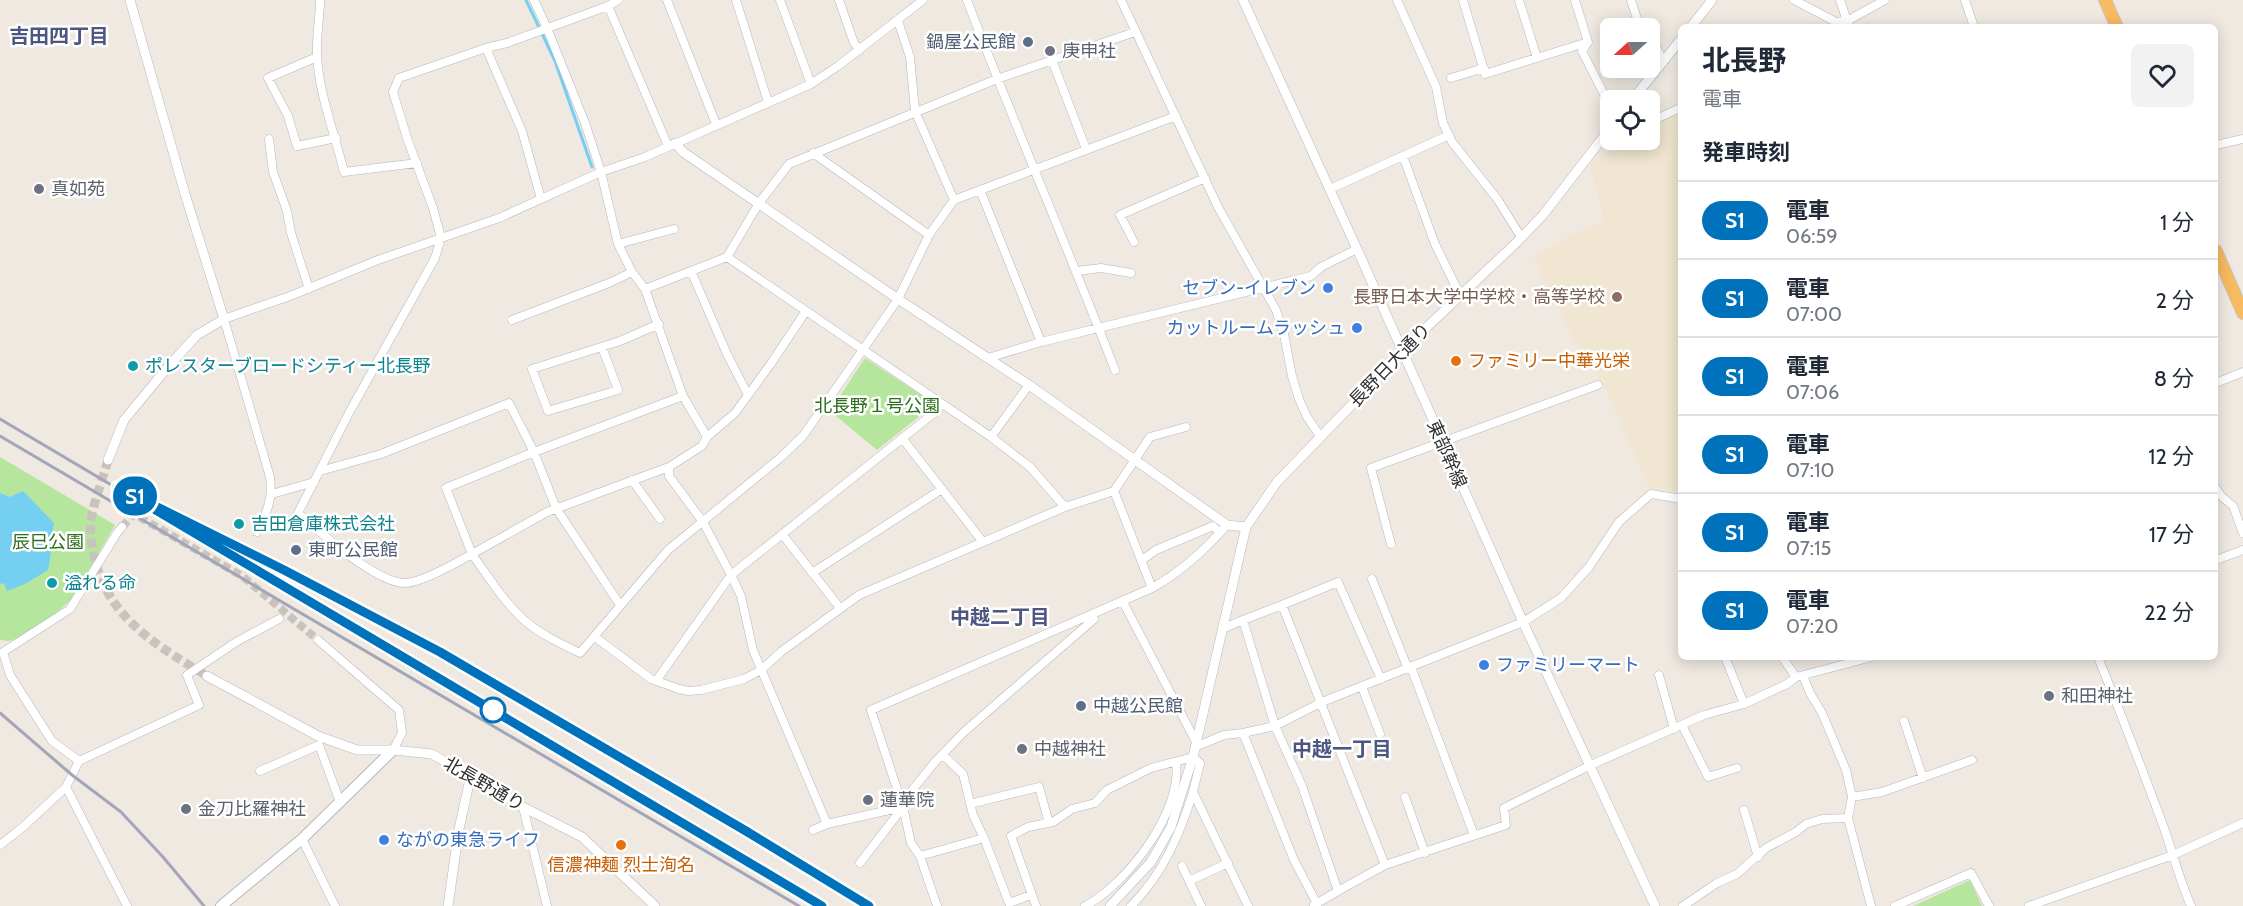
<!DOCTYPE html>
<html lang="ja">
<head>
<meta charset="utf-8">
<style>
  :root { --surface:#fff; --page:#f2f2f3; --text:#1f2937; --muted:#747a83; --line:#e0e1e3 }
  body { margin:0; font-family:Cabin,"Noto Sans JP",sans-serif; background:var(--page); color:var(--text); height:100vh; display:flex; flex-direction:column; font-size:22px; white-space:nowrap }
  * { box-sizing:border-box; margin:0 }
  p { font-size:20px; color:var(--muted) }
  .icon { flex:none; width:33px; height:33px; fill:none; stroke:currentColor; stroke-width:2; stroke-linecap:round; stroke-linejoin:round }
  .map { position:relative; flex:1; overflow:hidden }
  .sheet { position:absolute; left:1678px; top:24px; width:540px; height:636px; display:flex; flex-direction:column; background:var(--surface); border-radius:9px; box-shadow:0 3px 15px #0003 }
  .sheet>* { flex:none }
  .badge { padding:0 12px; border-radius:20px; font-size:21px; line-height:39px }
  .needle { width:39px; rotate:249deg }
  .tools { position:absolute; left:1600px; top:18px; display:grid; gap:12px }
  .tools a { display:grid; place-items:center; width:60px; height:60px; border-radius:9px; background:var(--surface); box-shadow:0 3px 15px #0003; font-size:30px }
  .map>.badge { position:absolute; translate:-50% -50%; box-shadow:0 0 0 3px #fff }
  h2 { padding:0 24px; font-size:22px; line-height:54px }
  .round { display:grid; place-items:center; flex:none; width:63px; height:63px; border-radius:9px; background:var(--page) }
  .overview { display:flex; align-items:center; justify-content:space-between; height:102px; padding:0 24px }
  h1 { font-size:28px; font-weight:700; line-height:45px }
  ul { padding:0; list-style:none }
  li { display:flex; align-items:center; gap:18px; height:78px; padding:0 24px; border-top:2px solid var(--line) }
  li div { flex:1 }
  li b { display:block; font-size:22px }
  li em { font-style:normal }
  li .badge { min-width:66px; font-weight:700; text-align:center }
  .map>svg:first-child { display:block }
  .education { fill:#f0e6d1 }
  .green { fill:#b6e59e }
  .water { fill:#75cff0 }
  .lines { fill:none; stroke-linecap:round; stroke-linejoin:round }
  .stream { stroke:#75cff0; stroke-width:3 }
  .minor-tunnel { stroke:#c8c4bd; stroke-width:8; stroke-dasharray:8 4; stroke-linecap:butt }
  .tertiary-tunnel { stroke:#c8c4bd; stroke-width:9; stroke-dasharray:9 4.5; stroke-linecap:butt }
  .minor-casing { stroke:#b4b7c1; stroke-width:9 }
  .tertiary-casing { stroke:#b4b7c1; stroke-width:10 }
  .secondary-casing { stroke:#b4b7c1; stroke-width:12 }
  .trunk-casing { stroke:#c9c9c9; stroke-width:14 }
  .minor { stroke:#fff; stroke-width:8 }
  .tertiary { stroke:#fff; stroke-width:9 }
  .secondary { stroke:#fff; stroke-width:10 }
  .trunk { stroke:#f8ba60; stroke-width:12 }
  .rail { stroke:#a3a6b8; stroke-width:3 }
  .line-casing { stroke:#fff; stroke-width:14 }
  .line { stroke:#0072bc; stroke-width:9 }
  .service-dot { fill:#5c6f8a; stroke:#fff; stroke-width:2 }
  .worship-dot { fill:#6b7280; stroke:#fff; stroke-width:2 }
  .shop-dot { fill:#3f7fe0; stroke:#fff; stroke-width:2 }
  .education-dot { fill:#8d6e63; stroke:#fff; stroke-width:2 }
  .food-dot { fill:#e8710a; stroke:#fff; stroke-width:2 }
  .culture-dot { fill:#0f9aa8; stroke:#fff; stroke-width:2 }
  .stop-dot { fill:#fff; stroke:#0072bc; stroke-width:3 }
  .labels { text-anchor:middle; stroke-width:5; stroke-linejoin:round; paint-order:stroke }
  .service-label { font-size:18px; fill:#4e5e75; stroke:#fff; text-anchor:start }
  .worship-label { font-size:18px; fill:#5b616d; stroke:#fff; text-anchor:start }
  .shop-label { font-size:18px; fill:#366cbe; stroke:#fff; text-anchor:end }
  .education-label { font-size:18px; fill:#785e54; stroke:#fff; text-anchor:end }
  .food-label { font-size:18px; fill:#c56008; stroke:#fff; text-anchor:start }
  .street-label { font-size:18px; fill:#2e2e2e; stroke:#fff }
  .culture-label { font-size:18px; fill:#0d838f; stroke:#fff; text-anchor:start }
  .park-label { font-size:18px; fill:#2c6e1b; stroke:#fff }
  .neighbourhood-label { font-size:20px; font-weight:bold; fill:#4d5680; stroke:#fff }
</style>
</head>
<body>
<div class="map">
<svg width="2243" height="906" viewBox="0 0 2243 906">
  <rect width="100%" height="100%" fill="#efe9e1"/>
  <!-- education -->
  <path class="education" d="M1681,113V492L1649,487L1606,390L1572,336L1534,257L1573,234L1604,221L1590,164L1626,140H1650V123Z"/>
  <!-- green -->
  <path class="green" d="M865,358L932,402L931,407L877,450L830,411Z
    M0,457L115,525L73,598L35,632L9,641L0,640Z
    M1970,880L1982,906H1913Z"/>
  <!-- water -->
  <path class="water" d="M23,491L54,523C51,539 52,554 48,570L25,584L7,591L4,583L0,584V493L10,497Z"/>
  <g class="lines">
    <!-- stream -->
    <path class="stream" d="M526,0L555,61L592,167"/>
    <!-- minor-tunnel -->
    <path class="minor-tunnel" d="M122,527L134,514L242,576L318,640"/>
    <!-- tertiary-tunnel -->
    <path class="tertiary-tunnel" d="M108,460C103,478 96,496 92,514C89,529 91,545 95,560C110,620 158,646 207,676"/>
    <!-- minor casing -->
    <g class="minor-casing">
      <path id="minor" d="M320,0C320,18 316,36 317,55C319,95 335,134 344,172L417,163
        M534,0L547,28L585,123L601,172L618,244L632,272L645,289L683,396L707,437
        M618,0L608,6L507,43L486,48L399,78L393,92L408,141L433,208L441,238L435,258L349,413L298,513C321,533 375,582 404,583C419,584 458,562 472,554L446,488L534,452L683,396
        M667,0L716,124
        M736,0L768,102
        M780,0L811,84
        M839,0L854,43L860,50
        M967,0C1014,124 1067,246 1115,370
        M1121,0L1218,207L1276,310L1284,334L1292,376L1299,399L1307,417L1320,436
        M1397,0L1436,87L1443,123L1452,142L1498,200L1521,237
        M1463,0L1485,74L1588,42
        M1519,0L1537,58
        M1575,0L1588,42L1582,51L1611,108
        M1631,0L1640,28
        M1794,0L1836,22L1847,21L1885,0
        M1840,0L1849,27
        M1965,0L1974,27
        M608,6L668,146
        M898,21L910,57L915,111L954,200
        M1650,45L1656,46L1663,62
        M486,48L522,131L541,199
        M317,57L268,78L288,116L297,146L336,138
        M1052,60L1086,149
        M1451,78L1484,68
        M1650,122L1682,107
        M269,139L273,172L287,211L291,233L309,289
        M2216,145L2243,139
        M813,153L929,235
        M1403,156L1435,244L1460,295
        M1330,189L1449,135
        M980,190L1041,342
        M1134,242L1120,215L1205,178
        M618,244L674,229
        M727,257L991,437L1030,467L1065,507
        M691,271L727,354L748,395
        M1077,271L1101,268L1131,273
        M645,289L727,257L759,203L789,164L997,79L1135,32
        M806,311L770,365L735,413L707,437L702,446L669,467V476L703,522L731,575L741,596L753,650L827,824
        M512,320L609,283L632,272
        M602,347L618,390L548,411L532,369L620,341L659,324
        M988,358L1041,342L1311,276L1321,267L1357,249
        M2216,383L2243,372
        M991,437L1029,385
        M902,438L983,542
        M669,467L547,512L472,554C488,576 503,601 524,620C540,634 561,644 580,653L668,550L780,458L803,436L898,299L929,235L954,200L1176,116
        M320,471L381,454L509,403L534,452L556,508L620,605
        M632,480L660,519
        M2216,488L2221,496L2233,506L2243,533
        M1114,491L1152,588
        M272,494L314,482
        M257,532C267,511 273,501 270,477L224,319L290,296L378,260L499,218L601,172L645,157L811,84L838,66L923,0
        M782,534L840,608
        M1391,544L1371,468L1598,385
        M1142,560L1156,550L1213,526L1220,533
        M2216,560L2243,550
        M812,573L942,489
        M1372,579L1408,669
        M1123,602L1196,742
        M1282,605L1338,582L1381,679
        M1243,620L1282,605L1385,865
        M1222,629L1243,620L1275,726L1302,786L1338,891L1385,865L1506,825L1504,808L1591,765L1704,715L1744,704L1787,684L1796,677L1872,657
        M595,637L651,679L679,689L688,691L701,690L744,679L761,670L782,651L859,595L1065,507L1114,491L1150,437L1186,427
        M318,640L399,710L402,733L393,750
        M1725,657L1744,704
        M1782,657L1796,677
        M2098,657C2121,714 2143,771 2164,828C2173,854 2180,881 2191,906
        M1411,667L1474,835
        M1659,675L1674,729
        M1803,676L1810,693L1822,713L1846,770L1852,797L1848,818L1871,906
        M656,681L731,575L934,413L942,404
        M1362,687L1380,734
        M1904,721L1923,778
        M1682,725L1708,777L1737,768
        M1243,733L1294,860L1317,904
        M1195,747L1224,735L1243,733L1275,726L1322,702L1523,622L1561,598L1589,567L1619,522L1651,494L1682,499
        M943,755L963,774L973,815L984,838L1009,903L1031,895
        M79,761L52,741L10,675L3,652L70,609L117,533L122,527
        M260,771L319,745L340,802
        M66,787L127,906
        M1405,797L1425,853
        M1852,797L1882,792L1972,760
        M970,804L1039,787L1049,823
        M523,807L547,906
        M1744,810L1758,857
        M813,830L827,824L903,807
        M302,839L335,906
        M0,845L23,827L66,787L79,761L199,705L187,675L236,642L279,619
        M920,856L911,843L903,807L871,710L1152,588C1181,572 1205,550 1227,525
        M860,863L903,807L913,789L935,762L964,732L1094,619
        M1182,866L1201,906
        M1189,881L1228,863
        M1314,905L1338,891
        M937,906L920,856L984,838
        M1036,906L1011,836L1028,827L1053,822L1072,809L1095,803L1107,790L1151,768L1193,757L1200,763L1193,792L1248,906
        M1085,906C1127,884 1183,811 1176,762
        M1131,906C1163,874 1180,834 1193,792
        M1683,906L1717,883L1737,874L1766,848L1796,832L1806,824L1822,819L1848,818
        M1895,906L1971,873L1989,906
        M2029,906L2173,855L2243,823"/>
    </g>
    <!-- tertiary casing -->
    <g class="tertiary-casing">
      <path id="tertiary" d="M1243,0L1357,249L1523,622L1655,906
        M1691,27L1712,0
        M1632,100L1682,38
        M675,143L683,152L898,299L1029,385L1227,525L1246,527
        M108,460L124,420L167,368L197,335L224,319L185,194L130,0
        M207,676L318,736L357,750H393L432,754L523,807L582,837L655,906
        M448,906L459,829L471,775
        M1110,906L1151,862L1171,827L1193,757L1246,527L1277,482L1428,326L1516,243L1543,215L1611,127"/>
    </g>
    <!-- secondary casing -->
    <g class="secondary-casing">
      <path id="secondary" d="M221,906L302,839L393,750"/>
    </g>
    <!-- trunk casing -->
    <g class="trunk-casing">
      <path id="trunk" d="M2105,0L2117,27
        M2216,251L2243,313"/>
    </g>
    <!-- minor -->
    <use href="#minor" class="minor"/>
    <!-- tertiary -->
    <use href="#tertiary" class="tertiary"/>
    <!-- secondary -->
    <use href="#secondary" class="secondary"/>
    <!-- trunk -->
    <use href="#trunk" class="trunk"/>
    <!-- rail -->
    <path class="rail" d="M0,419L822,906
      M0,436L799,906
      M208,532L440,652L828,880L869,906
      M0,713L72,775L121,812L163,857L204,906"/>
  </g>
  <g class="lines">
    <!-- line casing -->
    <g class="line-casing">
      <path id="line" d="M822,906L117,487L284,570L440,652L746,831L869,906"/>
    </g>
    <!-- line -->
    <use href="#line" class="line"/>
  </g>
  <!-- markers -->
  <g class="service-dot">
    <circle cx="1028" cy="42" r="6"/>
    <circle cx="296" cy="550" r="6"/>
    <circle cx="1081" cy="706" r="6"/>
  </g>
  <g class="worship-dot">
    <circle cx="1050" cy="51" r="6"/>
    <circle cx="39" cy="189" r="6"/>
    <circle cx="2049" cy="696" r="6"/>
    <circle cx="1022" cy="749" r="6"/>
    <circle cx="868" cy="800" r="6"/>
    <circle cx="186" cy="809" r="6"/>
  </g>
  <g class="shop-dot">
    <circle cx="1328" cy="288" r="6"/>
    <circle cx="1357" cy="328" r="6"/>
    <circle cx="1484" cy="665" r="6"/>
    <circle cx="384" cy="840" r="6"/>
  </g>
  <circle class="education-dot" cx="1617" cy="297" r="6"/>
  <g class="food-dot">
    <circle cx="1456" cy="361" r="6"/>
    <circle cx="621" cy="845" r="6"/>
  </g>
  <g class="culture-dot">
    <circle cx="133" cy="366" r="6"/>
    <circle cx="239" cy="524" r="6"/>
    <circle cx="52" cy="583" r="6"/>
  </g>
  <circle class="stop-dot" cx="493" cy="710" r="12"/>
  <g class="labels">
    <!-- service labels -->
    <g class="service-label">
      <text x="1016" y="48" text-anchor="end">鍋屋公民館</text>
      <text x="308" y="556">東町公民館</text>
      <text x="1093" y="712">中越公民館</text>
    </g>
    <!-- worship labels -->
    <g class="worship-label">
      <text x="1062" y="57">庚申社</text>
      <text x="51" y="195">真如苑</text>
      <text x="2061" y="702">和田神社</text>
      <text x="1034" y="755">中越神社</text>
      <text x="880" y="806">蓮華院</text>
      <text x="198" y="815">金刀比羅神社</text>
    </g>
    <!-- shop labels -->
    <g class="shop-label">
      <text x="1316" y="294">セブン-イレブン</text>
      <text x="1345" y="334">カットルームラッシュ</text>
      <text x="1496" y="671" text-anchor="start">ファミリーマート</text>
      <text x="396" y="846" text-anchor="start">ながの東急ライフ</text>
    </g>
    <!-- education labels -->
    <g class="education-label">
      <text x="1605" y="303">長野日本大学中学校・高等学校</text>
    </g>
    <!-- food labels -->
    <g class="food-label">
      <text x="1468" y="367">ファミリー中華光栄</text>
      <text x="621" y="871" text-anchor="middle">信濃神麺 烈士洵名</text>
    </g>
    <!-- street labels -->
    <g class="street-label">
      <text transform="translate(1390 365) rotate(-46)" y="6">長野日大通り</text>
      <text transform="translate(1447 454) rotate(66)" y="6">東部幹線</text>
      <text transform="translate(484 784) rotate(30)" y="6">北長野通り</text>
    </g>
    <!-- culture labels -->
    <g class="culture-label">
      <text x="145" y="372">ポレスターブロードシティー北長野</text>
      <text x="251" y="530">吉田倉庫株式会社</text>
      <text x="64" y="589">溢れる命</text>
    </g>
    <!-- park labels -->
    <g class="park-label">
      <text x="877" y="412">北長野１号公園</text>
      <text x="48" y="548">辰巳公園</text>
    </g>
    <!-- neighbourhood labels -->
    <g class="neighbourhood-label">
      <text x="59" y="43">吉田四丁目</text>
      <text x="1000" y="624">中越二丁目</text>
      <text x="1342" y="756">中越一丁目</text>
    </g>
  </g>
</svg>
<div class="tools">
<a><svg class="needle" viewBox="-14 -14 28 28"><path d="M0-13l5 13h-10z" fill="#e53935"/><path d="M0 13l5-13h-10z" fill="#747a83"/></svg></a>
<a><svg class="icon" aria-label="locate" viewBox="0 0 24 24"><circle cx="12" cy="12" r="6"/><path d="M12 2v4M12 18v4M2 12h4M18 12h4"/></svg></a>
</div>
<b class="badge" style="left:135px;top:496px;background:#0072bc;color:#fff">S1</b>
<section class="sheet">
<div class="overview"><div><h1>北長野</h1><p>電車</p></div><a class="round"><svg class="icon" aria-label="heart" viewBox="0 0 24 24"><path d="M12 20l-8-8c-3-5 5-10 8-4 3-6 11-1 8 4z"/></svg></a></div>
<h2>発車時刻</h2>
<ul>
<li><span class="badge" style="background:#0072bc;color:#fff">S1</span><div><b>電車</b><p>06:59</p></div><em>1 分</em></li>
<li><span class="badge" style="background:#0072bc;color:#fff">S1</span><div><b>電車</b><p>07:00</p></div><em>2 分</em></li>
<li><span class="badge" style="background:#0072bc;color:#fff">S1</span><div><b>電車</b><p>07:06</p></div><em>8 分</em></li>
<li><span class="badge" style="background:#0072bc;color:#fff">S1</span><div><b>電車</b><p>07:10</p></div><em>12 分</em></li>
<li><span class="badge" style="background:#0072bc;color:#fff">S1</span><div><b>電車</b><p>07:15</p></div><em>17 分</em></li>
<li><span class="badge" style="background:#0072bc;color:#fff">S1</span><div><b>電車</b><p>07:20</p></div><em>22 分</em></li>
</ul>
</section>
</div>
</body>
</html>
